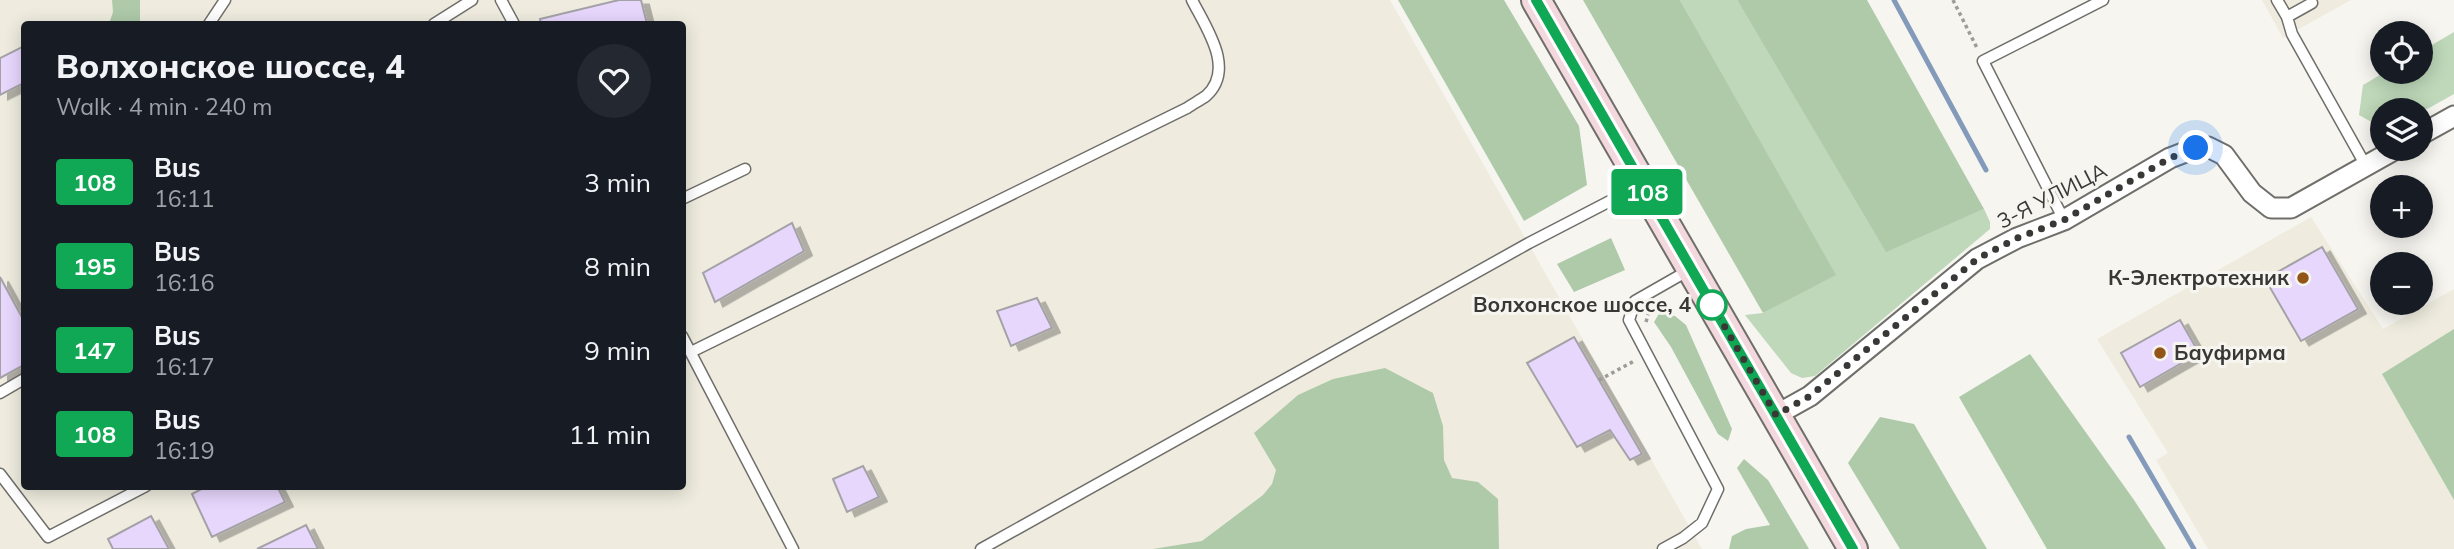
<!DOCTYPE html>
<html lang="en">
<head>
<meta charset="utf-8">
<style>
  :root { --surface:#171b24; --page:#242831; --text:#f1f3f6; --muted:#9ea1a6 }
  body { margin:0; font-family:Mulish,sans-serif; background:var(--page); color:var(--text); height:100vh; display:flex; flex-direction:column; font-size:26px; white-space:nowrap }
  * { box-sizing:border-box; margin:0 }
  p { font-size:23px; color:var(--muted) }
  .icon { flex:none; width:38px; height:38px; fill:none; stroke:currentColor; stroke-width:2; stroke-linecap:round; stroke-linejoin:round }
  .map { position:relative; flex:1; overflow:hidden }
  .drawer { position:absolute; left:21px; top:21px; width:665px; height:469px; display:flex; flex-direction:column; background:var(--surface); border-radius:7px; box-shadow:0 4px 18px #0003 }
  .drawer>* { flex:none }
  .badge { padding:0 14px; border-radius:5px; font-size:24px; line-height:46px }
  .tools { position:absolute; left:2370px; top:21px; display:grid; gap:14px }
  .tools a { display:grid; place-items:center; width:63px; height:63px; border-radius:50%; background:var(--surface); box-shadow:0 4px 18px #0003; font-size:35px }
  .you { position:absolute; width:35px; height:35px; margin:-18px; border:5px solid #fff; border-radius:50%; background:#1a73e8; box-shadow:0 0 0 10px #1a73e833 }
  .map>.badge { position:absolute; translate:-50% -50%; box-shadow:0 0 0 4px #fff }
  .round { display:grid; place-items:center; flex:none; width:74px; height:74px; border-radius:37px; background:var(--page) }
  .headline { display:flex; align-items:center; justify-content:space-between; height:119px; padding:0 35px }
  h1 { font-size:33px; font-weight:800; line-height:52px }
  ul { padding:0; list-style:none }
  li { display:flex; align-items:center; gap:21px; height:84px; padding:0 35px }
  li div { flex:1 }
  li b { display:block; font-size:26px }
  li em { font-style:normal }
  li .badge { min-width:77px; font-weight:700; text-align:center }
  .map>svg:first-child { display:block }
  .built { fill:#efecdf; fill-rule:evenodd }
  .green { fill:#bed8b9 }
  .forest { fill:#aecaa9 }
  .lines { fill:none; stroke-linecap:round; stroke-linejoin:round }
  .stream { stroke:#849abb; stroke-width:5 }
  .building { fill:#e8d7fd; stroke:#a4a2a7; stroke-width:2; filter:url(#shadow) }
  .lane-casing { stroke:#6f6e6a; stroke-width:13 }
  .street-casing { stroke:#6f6e6a; stroke-width:23 }
  .secondary-casing { stroke:#6f6e6a; stroke-width:32 }
  .path { stroke:#9d9c99; stroke-width:3.5; stroke-dasharray:3.5 3.5; stroke-linecap:butt }
  .lane { stroke:#fff; stroke-width:10 }
  .street { stroke:#fff; stroke-width:19 }
  .secondary { stroke:#f3d8dd; stroke-width:28 }
  .line-casing { stroke:#fff; stroke-width:16 }
  .line { stroke:#10a855; stroke-width:10 }
  .walk { stroke:#393836; stroke-width:7; stroke-dasharray:0 12.6 }
  .poi-dot { fill:#925517; stroke:#f6f5f0; stroke-width:2.5 }
  .stop-dot { fill:#fff; stroke:#10a855; stroke-width:3.5 }
  .labels { text-anchor:middle; stroke-width:6; stroke-linejoin:round; paint-order:stroke }
  .street-label { font-size:21px; fill:#393836; stroke:#f6f5f0 }
  .poi-label { font-size:21px; font-weight:bold; fill:#393836; stroke:#f6f5f0; text-anchor:end }
  .stop-label { font-size:21px; font-weight:bold; fill:#393836; stroke:#f6f5f0; text-anchor:end }
</style>
</head>
<body>
<div class="map">
<svg width="2454" height="549" viewBox="0 0 2454 549">
  <defs>
    <filter id="shadow"><feDropShadow dx="8" dy="4.5" stdDeviation="0" flood-color="#0004"/></filter>
  </defs>
  <rect width="100%" height="100%" fill="#f6f5f0"/>
  <!-- built -->
  <path class="built" d="M0,0H1390L1702,549H0ZM24,24H682V486H24Z
    M2262,0H2351L2283,38Z
    M2311,217L2383,329L2454,289V549H2208L2156,460L2168,453L2097,339Z"/>
  <!-- green -->
  <path class="green" d="M1680,0H1737L1886,251L1984,209L1990,222V229L1815,376L1802,378L1791,373L1745,315L1763,313L1835,275Z
    M2454,32V94L2420,113V110H2382V128L2359,115L2363,85L2385,72H2420V52Z"/>
  <!-- forest -->
  <path class="forest" d="M112,0H140V24H109L113,12Z
    M1398,0H1504L1579,126L1587,185L1524,221Z
    M1583,0H1680L1836,275L1763,313Z
    M1737,0H1867L1984,209L1886,252Z
    M1611,238L1625,270L1574,292L1557,264Z
    M1660,312L1675,316L1686,325L1732,429L1728,441L1718,434L1671,347L1654,322Z
    M2454,329V500L2382,374Z
    M2030,354L2134,500L2166,549H2047L1959,397Z
    M1385,368L1433,393L1443,426L1444,460L1452,478L1478,482L1498,499L1499,549H1153L1202,541L1263,495L1272,484L1276,470L1254,433L1298,395L1333,379Z
    M1880,417L1914,424L1987,549H1900L1848,463Z
    M1744,459L1768,480L1809,549H1729L1732,536L1746,529L1770,525L1737,468Z"/>
  <g class="lines">
    <!-- stream -->
    <path class="stream" d="M1894,0L1986,170
      M2129,437L2194,549"/>
  </g>
  <!-- building -->
  <path class="building" d="M619,0H641L647,24H541L540,19Z
    M24,46V83L0,95V58Z
    M792,223L804,251L715,302L703,273Z
    M2322,247L2358,309L2301,341L2265,279Z
    M0,277L24,321V365L0,378Z
    M1037,298L1052,328L1011,346L997,311Z
    M2180,320L2199,353L2140,387L2121,353Z
    M1574,337L1642,454L1630,460L1610,430L1577,447L1527,363Z
    M863,466L879,497L847,512L833,479Z
    M207,486H277L285,502L212,537L192,494Z
    M151,516L169,549H113L108,539Z
    M306,525L318,549H257Z"/>
  <g class="lines">
    <!-- lane casing -->
    <g class="lane-casing">
      <path id="lane" d="M501,0L514,24
        M2277,0L2287,17L2312,3
        M2287,17L2292,34L2366,166
        M209,24L225,0
        M434,24L472,0
        M682,199L745,169
        M2064,220L1983,61L2103,0
        M682,336L793,549
        M691,352L1187,108C1193,104 1200,100 1206,96C1236,69 1206,28 1192,0
        M0,393L24,379
        M0,474L48,537L146,486
        M981,549L1529,243L1639,186
        M1663,549L1683,538L1702,523L1718,489L1629,320L1635,301L1691,269"/>
    </g>
    <!-- street casing -->
    <g class="street-casing">
      <path id="street" d="M2420,135L2454,116
        M1776,415L1810,396L1977,259L2017,238L2064,220L2170,158L2196,148L2208,147L2224,155L2252,193L2271,208H2291L2396,149"/>
    </g>
    <!-- secondary casing -->
    <g class="secondary-casing">
      <path id="secondary" d="M1536,0L1853,549"/>
    </g>
    <!-- path -->
    <path class="path" d="M1953,0L1978,50
      M1646,322L1649,311
      M1599,380L1636,360"/>
    <!-- lane -->
    <use href="#lane" class="lane"/>
    <!-- street -->
    <use href="#street" class="street"/>
    <!-- secondary -->
    <use href="#secondary" class="secondary"/>
  </g>
  <g class="lines">
    <!-- line casing -->
    <g class="line-casing">
      <path id="line" d="M1536,0L1853,549"/>
    </g>
    <!-- line -->
    <use href="#line" class="line"/>
    <!-- walk -->
    <path class="walk" d="M1712,305L1776,415L1810,396L1977,259L2017,238L2064,220L2170,158L2196,148"/>
  </g>
  <!-- markers -->
  <g class="poi-dot">
    <circle cx="2303" cy="278" r="7"/>
    <circle cx="2160" cy="353" r="7"/>
  </g>
  <circle class="stop-dot" cx="1712" cy="305" r="14"/>
  <g class="labels">
    <!-- street labels -->
    <g class="street-label">
      <text transform="translate(2052 196) rotate(-27)" y="7">3-Я УЛИЦА</text>
    </g>
    <!-- poi labels -->
    <g class="poi-label">
      <text x="2289" y="285">К-Электротехник</text>
      <text x="2174" y="360" text-anchor="start">Бауфирма</text>
    </g>
    <!-- stop labels -->
    <g class="stop-label">
      <text x="1691" y="312">Волхонское шоссе, 4</text>
    </g>
  </g>
</svg>
<div class="tools">
<a><svg class="icon" aria-label="locate" viewBox="0 0 24 24"><circle cx="12" cy="12" r="6"/><path d="M12 2v4M12 18v4M2 12h4M18 12h4"/></svg></a>
<a><svg class="icon" aria-label="layers" viewBox="0 0 24 24"><path d="M12 4l9 5-9 5-9-5zM3 14l9 5 9-5"/></svg></a>
<a>+</a>
<a>−</a>
</div>
<div class="you" style="left:2196px;top:148px"></div>
<b class="badge" style="left:1647px;top:192px;background:#10a855;color:#fff">108</b>
<section class="drawer">
<div class="headline"><div><h1>Волхонское шоссе, 4</h1><p>Walk · 4 min · 240 m</p></div><a class="round"><svg class="icon" aria-label="heart" viewBox="0 0 24 24"><path d="M12 20l-8-8c-3-5 5-10 8-4 3-6 11-1 8 4z"/></svg></a></div>
<ul>
<li><span class="badge" style="background:#10a855;color:#fff">108</span><div><b>Bus</b><p>16:11</p></div><em>3 min</em></li>
<li><span class="badge" style="background:#10a855;color:#fff">195</span><div><b>Bus</b><p>16:16</p></div><em>8 min</em></li>
<li><span class="badge" style="background:#10a855;color:#fff">147</span><div><b>Bus</b><p>16:17</p></div><em>9 min</em></li>
<li><span class="badge" style="background:#10a855;color:#fff">108</span><div><b>Bus</b><p>16:19</p></div><em>11 min</em></li>
</ul>
</section>
</div>
</body>
</html>
